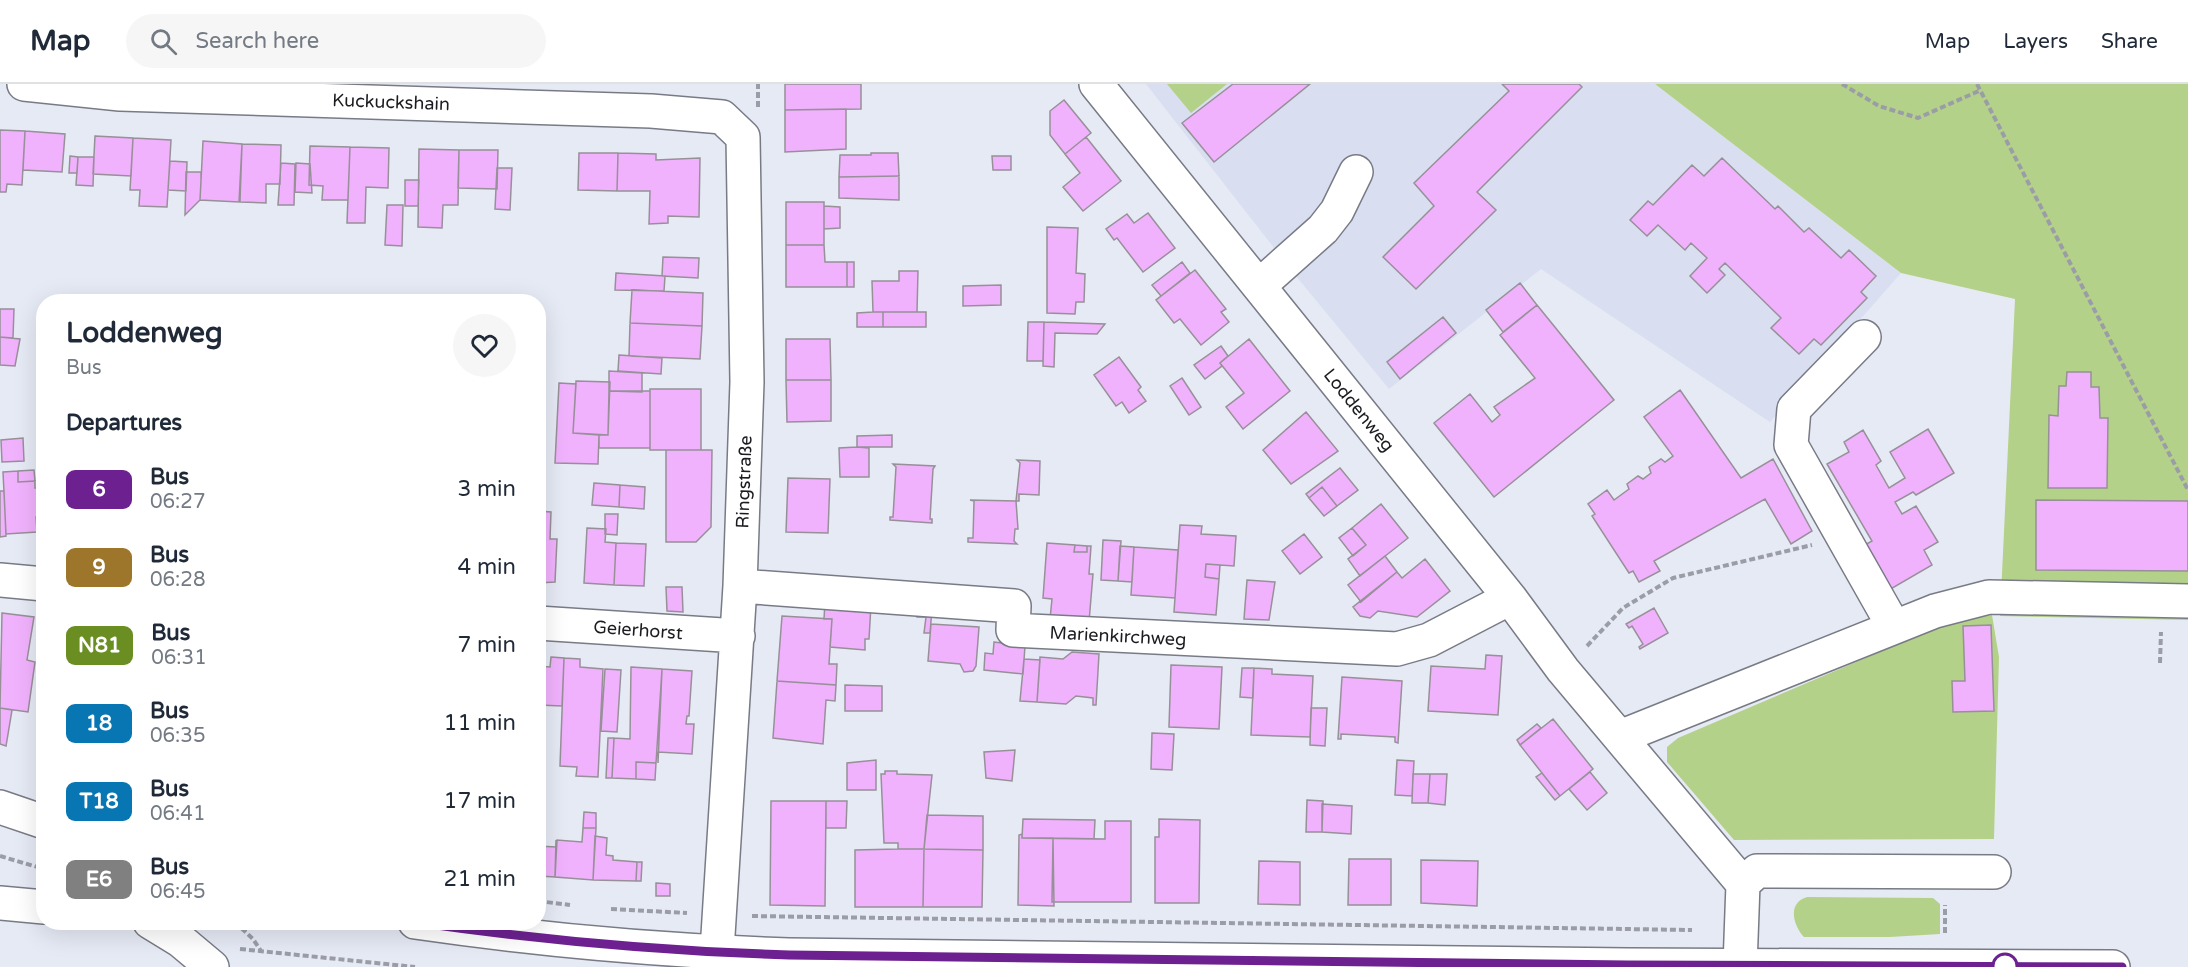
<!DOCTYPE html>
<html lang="en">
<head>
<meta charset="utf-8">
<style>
  :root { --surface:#fff; --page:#f6f6f7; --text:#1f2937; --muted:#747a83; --line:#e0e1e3 }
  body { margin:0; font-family:"Varela Round",sans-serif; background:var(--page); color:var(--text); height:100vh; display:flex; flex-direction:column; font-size:22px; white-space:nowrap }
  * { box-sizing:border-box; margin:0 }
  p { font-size:20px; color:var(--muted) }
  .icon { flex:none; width:33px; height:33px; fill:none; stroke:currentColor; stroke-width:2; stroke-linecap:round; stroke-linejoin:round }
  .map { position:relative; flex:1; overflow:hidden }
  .details { position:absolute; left:36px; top:210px; width:510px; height:636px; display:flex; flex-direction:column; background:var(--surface); border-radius:24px; box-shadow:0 6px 24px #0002 }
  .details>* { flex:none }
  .badge { padding:0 12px; border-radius:9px; font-size:21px; line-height:39px }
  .map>.badge { position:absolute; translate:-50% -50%; box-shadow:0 0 0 3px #fff }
  h2 { padding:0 30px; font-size:22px; line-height:54px }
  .round { display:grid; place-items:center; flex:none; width:63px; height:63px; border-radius:32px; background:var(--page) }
  .overview { display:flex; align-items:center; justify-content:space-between; height:102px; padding:0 30px }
  h1 { font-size:28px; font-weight:700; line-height:45px }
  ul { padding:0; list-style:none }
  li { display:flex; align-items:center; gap:18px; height:78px; padding:0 30px }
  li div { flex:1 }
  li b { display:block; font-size:22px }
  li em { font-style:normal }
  li .badge { min-width:66px; font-weight:700; text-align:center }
  header { display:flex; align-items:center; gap:36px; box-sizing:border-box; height:84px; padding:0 30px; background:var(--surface); border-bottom:2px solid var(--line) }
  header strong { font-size:28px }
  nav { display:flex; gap:33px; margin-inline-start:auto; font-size:21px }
  .search { width:420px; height:54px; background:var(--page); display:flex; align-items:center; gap:15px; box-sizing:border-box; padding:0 21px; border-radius:33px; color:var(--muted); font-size:22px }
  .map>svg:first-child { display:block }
  .built { fill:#d9def1 }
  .green { fill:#b4d189 }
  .building { fill:#f1b2fd; stroke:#979099; stroke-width:1.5 }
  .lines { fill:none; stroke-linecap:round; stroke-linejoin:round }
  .minor-casing { stroke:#787b85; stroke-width:36 }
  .major-casing { stroke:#787b85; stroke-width:36 }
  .path { stroke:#9b9da6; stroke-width:4; stroke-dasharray:6 3; stroke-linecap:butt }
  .minor { stroke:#fff; stroke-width:33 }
  .major { stroke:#fff; stroke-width:33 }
  .line-casing { stroke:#fff; stroke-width:14 }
  .line { stroke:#6d2190; stroke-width:9 }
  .stop-dot { fill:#fff; stroke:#6d2190; stroke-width:3 }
  .labels { text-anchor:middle; stroke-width:4.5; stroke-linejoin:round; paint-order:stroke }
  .street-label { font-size:18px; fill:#1b1c20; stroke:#fff }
</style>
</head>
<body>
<header>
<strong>Map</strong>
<div class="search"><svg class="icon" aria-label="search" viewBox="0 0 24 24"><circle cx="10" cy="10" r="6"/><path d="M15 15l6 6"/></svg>Search here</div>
<nav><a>Map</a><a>Layers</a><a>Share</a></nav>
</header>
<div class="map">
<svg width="2188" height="883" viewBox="0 0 2188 883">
  <rect width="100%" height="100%" fill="#e6eaf5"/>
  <!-- built -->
  <path class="built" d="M1146,0H1655L1901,189L1770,338L1541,185L1389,305L1296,192Z"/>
  <!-- green -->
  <path class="green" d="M1167,0H1227L1191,29Z
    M1655,0H2188V536L2000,532L2015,215L1901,189Z
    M1992,531L1999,573L1994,755L1734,756L1667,678V663L1678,654L1950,538Z
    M1807,813L1933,814L1940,820V850L1890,853H1804C1793,841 1787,819 1807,813Z"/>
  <!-- building -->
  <path class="building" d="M785,0H861V25L785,26Z
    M1233,0H1310L1214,78L1182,39Z
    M1502,0H1579L1582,3L1477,108L1496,126L1416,205L1383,173L1434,122L1414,99L1509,7Z
    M1064,16L1091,49L1065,70L1050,51V27Z
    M846,25V65L785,68V26Z
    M0,46L25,47L22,101L7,100L6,108H0Z
    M25,47L65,50L62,88L23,86Z
    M95,52L133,54L131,92L93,90Z
    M1086,53L1121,97L1083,127L1063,103L1080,89L1065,70Z
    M133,54L171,56L167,123L139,122L140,106H130Z
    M203,57L242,60L239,118L200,116Z
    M242,60L281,61L280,100H266V119L240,118Z
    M310,62L350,63L348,116H322L323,102L309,101Z
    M350,63L389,64L388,104L366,103L365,139H347Z
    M419,65L459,66L458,121H443L442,144L418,143Z
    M459,66H498L497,105L458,104Z
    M579,69H618L617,107L578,106Z
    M618,69L656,70V76L700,74L699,133L668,132V139L649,140L650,107H617Z
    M871,69H898L899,92L839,93L840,71H871Z
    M70,72L78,73L77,89H69Z
    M992,72H1011V86H993Z
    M78,73H94L93,102L76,101Z
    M1722,74L1775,125L1778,122L1804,148L1809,144L1841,174L1849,166L1876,192L1861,208L1867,214L1821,261L1814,255L1799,270L1771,244L1781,234L1725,179L1719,185L1725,191L1707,209L1690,192L1707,174L1691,159L1685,166L1658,141L1647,152L1630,136L1648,117L1653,121L1692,81L1704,92Z
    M170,77L187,78L186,107L168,106Z
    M281,79L295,80L294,121H278Z
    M296,79L310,80L312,109L295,108Z
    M497,84H512L510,126L495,125Z
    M186,88H201V97L200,116L185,131Z
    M899,92V116L839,114V93Z
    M405,96H419L418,122H405Z
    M786,118H824V161H786Z
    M387,121H403L402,162L385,161Z
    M824,122L840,123V144L824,145Z
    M1148,129L1175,164L1143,188L1117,154L1114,156L1106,145L1127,130L1134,139Z
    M1047,143L1078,144L1076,189L1085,190L1084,218H1076L1075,230L1047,229Z
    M786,161H824L825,178H847V203H786Z
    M663,173L699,174L698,194L662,192Z
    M847,178H854V203H847Z
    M1182,178L1190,189L1161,212L1152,201Z
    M1195,186L1226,225L1221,228L1229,238L1201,261L1180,235L1174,239L1156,216Z
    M899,187H918L917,228H873L872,197H899Z
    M616,189L665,192L664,207L615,206Z
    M1520,199L1537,221L1503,248L1486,226Z
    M1001,201V221L963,222V202Z
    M632,206L703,209L702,242L630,239Z
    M1537,221L1614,316L1494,413L1434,339L1470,310L1492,338L1500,331L1494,323L1535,294L1500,251Z
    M0,225H14L13,254L0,253Z
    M873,228H883V243H857V229Z
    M883,228H926V243H883Z
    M1443,233L1456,249L1400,295L1387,278Z
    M1028,238H1044L1043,277H1027Z
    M1044,238L1105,240L1097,250L1055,249L1054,283L1043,282Z
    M630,239L702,242L700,275L629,272Z
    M0,253L20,255L15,282L0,281Z
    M786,255H830L831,296H786Z
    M1249,255L1290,307L1243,345L1226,323L1244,309L1220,279Z
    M1221,262L1228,272L1220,279L1222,282L1205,295L1194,281Z
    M619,271L662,274L661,290L618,287Z
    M1119,273L1141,303L1138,306L1146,317L1129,329L1122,318L1116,322L1094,291Z
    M609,287L642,289V308L609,307Z
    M2067,288H2091V303H2099L2100,334H2108L2107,404H2048L2049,331L2058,332L2059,302H2066Z
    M1182,294L1201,323L1189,331L1170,302Z
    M786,296H831V337L787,338Z
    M576,297L610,298L608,351L573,349Z
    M559,299L576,300L573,349L599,351L598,380L555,379Z
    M650,305H701V366H650Z
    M1680,306L1741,394L1773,375L1812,447L1791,460L1765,415L1654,477L1660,487L1639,498L1633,487L1629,489L1592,432L1595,430L1588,420L1607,406L1614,416L1629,405L1627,400L1638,392L1643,395L1651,389L1649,383L1661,375L1665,378L1673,372L1644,333Z
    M609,307H650V364H599V351H608Z
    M1306,328L1338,367L1291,400L1263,366Z
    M1928,345L1954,389L1916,411L1913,408L1895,418L1902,430L1916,422L1938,458L1924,466L1932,481L1889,506L1863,462L1872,457L1827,380L1849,368L1844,358L1863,346L1881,377L1876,381L1889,404L1905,394L1890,368Z
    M892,351V363H857V352Z
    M23,354L24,377L2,378L1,356Z
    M857,363L869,364V393H840L839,364Z
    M666,366H712L711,443L696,458H666Z
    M1017,376L1040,377L1039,411L1019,410V417H1016L1020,379Z
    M893,380L935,382L933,385L930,435H932V439L890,436V433H893L896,383Z
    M1340,384L1358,406L1337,422L1322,403L1309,414L1306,410Z
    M34,386L35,397L18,398V387Z
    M18,387V398L35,397V404H44V432L36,433L37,448L6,450L3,388Z
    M788,394L830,395L828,449L786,448Z
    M594,399L620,401L619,423L592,421Z
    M620,401L645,403L644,425L619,423Z
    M1322,403L1337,422L1324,432L1309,414Z
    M0,407H4L6,452L0,453Z
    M970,416L1016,417L1018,445H1015L1014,457L1017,460L968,458V454H973L974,417Z
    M2036,416L2188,417V487L2036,486Z
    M1381,420L1408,454L1360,492L1348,475L1366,461L1352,444Z
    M538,427L551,428L550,455H557L555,498L538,499Z
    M605,430H618L617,451L605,450Z
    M1180,441L1202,442L1201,450L1236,452L1234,482L1206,480L1205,493L1219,495L1216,531L1174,528Z
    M587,444L606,445L605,458L616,459L614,501L584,499Z
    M1352,444L1366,461L1353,472L1339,454Z
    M1304,450L1322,473L1300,490L1282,467Z
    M1103,456L1121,457L1118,497L1101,496Z
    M616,459L646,460L644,502L614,501Z
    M1047,459L1075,461L1074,468H1087V462H1091L1089,490H1093L1089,538L1050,535L1052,515L1043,514Z
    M1075,461L1087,462V468H1074Z
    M1120,462L1134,463L1132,498L1118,497Z
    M1134,463L1178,466L1175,514L1131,511Z
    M1385,472L1397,488L1361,518L1348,501Z
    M1425,475L1450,507L1417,533L1378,527L1370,534L1360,532L1353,523L1397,488L1402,494Z
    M1206,480L1220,481L1219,495L1205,493Z
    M1247,496L1275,498L1269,536L1244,535Z
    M666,503H682L683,528L667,527Z
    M825,518L871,521L869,555H865V566L830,563L832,535H824Z
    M1654,524L1668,549L1640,565L1639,563L1643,560L1632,542L1629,544L1626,540Z
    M932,525L930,549H924L926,533H917V528Z
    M2,529L34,533L27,576L35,578L28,628L0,624Z
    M782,532L832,535L829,580H837L836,601L777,597Z
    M931,540L979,543L976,582L973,587L964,588L960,580L928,577Z
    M1991,541L1994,627L1953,628L1952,597H1965L1963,542Z
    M994,558L1025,562L1023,590L984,586L985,569L993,570Z
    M1072,568L1099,570L1096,621H1093V614L1076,612L1066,620L1037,618L1040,573L1063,575Z
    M1486,571L1502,572L1498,631L1428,627L1431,582L1485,585Z
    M551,573L564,574L562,622L538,621V582L550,583Z
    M564,574L580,575V583L603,585L598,693L576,692L577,683L560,682Z
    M1024,575L1040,576L1037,618L1020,617Z
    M1171,581L1222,583L1219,645L1169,643Z
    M631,583L662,585L656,679L636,678V695L612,694L614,654L630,655Z
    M1242,584H1254L1253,614L1240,613Z
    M1254,584L1272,585V590L1313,592L1310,653L1251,651Z
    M605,585L621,586L617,648L601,647Z
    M662,585L692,587L689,632H687L686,640H694L692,670L658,668V679Z
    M1342,593L1402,597L1398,659L1395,658V653L1341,650V655H1338Z
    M777,597L836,601L835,617L826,616L823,660L773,654Z
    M845,601L882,602V627H845Z
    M0,624L12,626L6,662L0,660Z
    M1311,624H1327L1325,662L1310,661Z
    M1553,635L1593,685L1560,712L1520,661Z
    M1537,640L1541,644L1520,661L1517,656Z
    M1152,649L1174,650L1172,686L1151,685Z
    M608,654H614L612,694H606Z
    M1015,666L1012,697L986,694L984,668Z
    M876,676V706H847V679Z
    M1397,676L1414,677L1412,712L1395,711Z
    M636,678L656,679L655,696L636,695Z
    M885,687H897V690L932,691L924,765H898V759H884L881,690H885Z
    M1590,688L1607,709L1587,726L1569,705Z
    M1542,689L1560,712L1555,716L1536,693Z
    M1413,690H1430L1428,719H1412Z
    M1430,690H1447L1445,721L1428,719Z
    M1307,716L1323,717L1322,748H1306Z
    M771,717H826L825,822L770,821Z
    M826,717H847L846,744H826Z
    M1322,720L1352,722L1351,750L1322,748Z
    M584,728L596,729V744H583Z
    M927,731L983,732V766L924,765Z
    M1023,735L1095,736L1094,755L1022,754Z
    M1159,735L1200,736L1199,819H1155V753H1159Z
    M1105,737H1131V818H1052L1053,754L1105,755Z
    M583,744H596L593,796L555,793L557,756L582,758Z
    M1022,750V754H1053L1054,822L1018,821L1019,751Z
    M595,752L607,754L606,771L613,772V776L637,778L636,797L593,796Z
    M556,756L555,793L538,792V762L556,763Z
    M898,765H924L923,823H855V766Z
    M924,765L983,766L982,823H923Z
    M1349,775H1391V821H1348Z
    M1421,776L1478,777L1477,822L1421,819Z
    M1259,777L1300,778V821L1258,820Z
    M637,778H642L641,797H636Z
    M656,799L670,800V812H656Z"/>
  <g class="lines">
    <!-- minor casing -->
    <g class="minor-casing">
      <path id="minor" d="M24,0L120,10L651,27L722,33L743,53L747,298L740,502L716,883
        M1096,0L1510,514L1563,586L1743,800L1740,882
        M1259,202L1323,145L1337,127L1356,88
        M1864,253L1794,325L1791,361L1894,543
        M0,496L44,500
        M740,502L1014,522L1013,546L1397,565L1429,556L1510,514
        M538,539L738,552
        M1620,653L1935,527L1989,513L2188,517
        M1743,800L1757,787L1994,788
        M0,819L44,823
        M150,838L181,857L212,883"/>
    </g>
    <!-- major casing -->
    <g class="major-casing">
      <path id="major" d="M0,723L44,738
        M415,838C539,856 664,867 789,871L1628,881L2113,883"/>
    </g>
    <!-- path -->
    <path class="path" d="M1842,0L1879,22L1918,34L1981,6
      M1977,0L2188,406
      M758,23V0
      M1587,562L1623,524L1673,494L1812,461
      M2160,579L2161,548
      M0,772L44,785
      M538,817L570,821
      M611,825L687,829
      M752,832L1692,846
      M235,838L253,855L261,867
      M1945,849V821
      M240,865L415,883"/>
    <!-- minor -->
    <use href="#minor" class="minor"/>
    <!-- major -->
    <use href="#major" class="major"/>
  </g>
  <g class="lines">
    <!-- line casing -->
    <g class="line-casing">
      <path id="line" d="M415,838C539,856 664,867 789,871L1628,881L2122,883"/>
    </g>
    <!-- line -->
    <use href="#line" class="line"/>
  </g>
  <!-- markers -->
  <circle class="stop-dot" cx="2005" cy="882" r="12"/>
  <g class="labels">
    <!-- street labels -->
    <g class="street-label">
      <text transform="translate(391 18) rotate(2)" y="6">Kuckuckshain</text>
      <text transform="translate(1359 326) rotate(51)" y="6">Loddenweg</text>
      <text transform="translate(744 398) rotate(-88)" y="6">Ringstraße</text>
      <text transform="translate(638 546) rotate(4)" y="6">Geierhorst</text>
      <text transform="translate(1118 552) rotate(3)" y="6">Marienkirchweg</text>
    </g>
  </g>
</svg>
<section class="details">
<div class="overview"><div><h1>Loddenweg</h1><p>Bus</p></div><a class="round"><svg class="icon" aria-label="heart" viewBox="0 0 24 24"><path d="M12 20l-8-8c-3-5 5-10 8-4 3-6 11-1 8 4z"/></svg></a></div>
<h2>Departures</h2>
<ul>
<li><span class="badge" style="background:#6d2190;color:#fff">6</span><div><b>Bus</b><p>06:27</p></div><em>3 min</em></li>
<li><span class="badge" style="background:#9d762c;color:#fff">9</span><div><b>Bus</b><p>06:28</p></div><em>4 min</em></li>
<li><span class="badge" style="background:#6b8e23;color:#fff">N81</span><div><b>Bus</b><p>06:31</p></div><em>7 min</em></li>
<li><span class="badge" style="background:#0776b2;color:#fff">18</span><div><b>Bus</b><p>06:35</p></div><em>11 min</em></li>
<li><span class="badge" style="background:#0776b2;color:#fff">T18</span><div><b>Bus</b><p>06:41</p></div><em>17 min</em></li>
<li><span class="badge" style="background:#808080;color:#fff">E6</span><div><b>Bus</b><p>06:45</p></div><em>21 min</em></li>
</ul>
</section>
</div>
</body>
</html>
